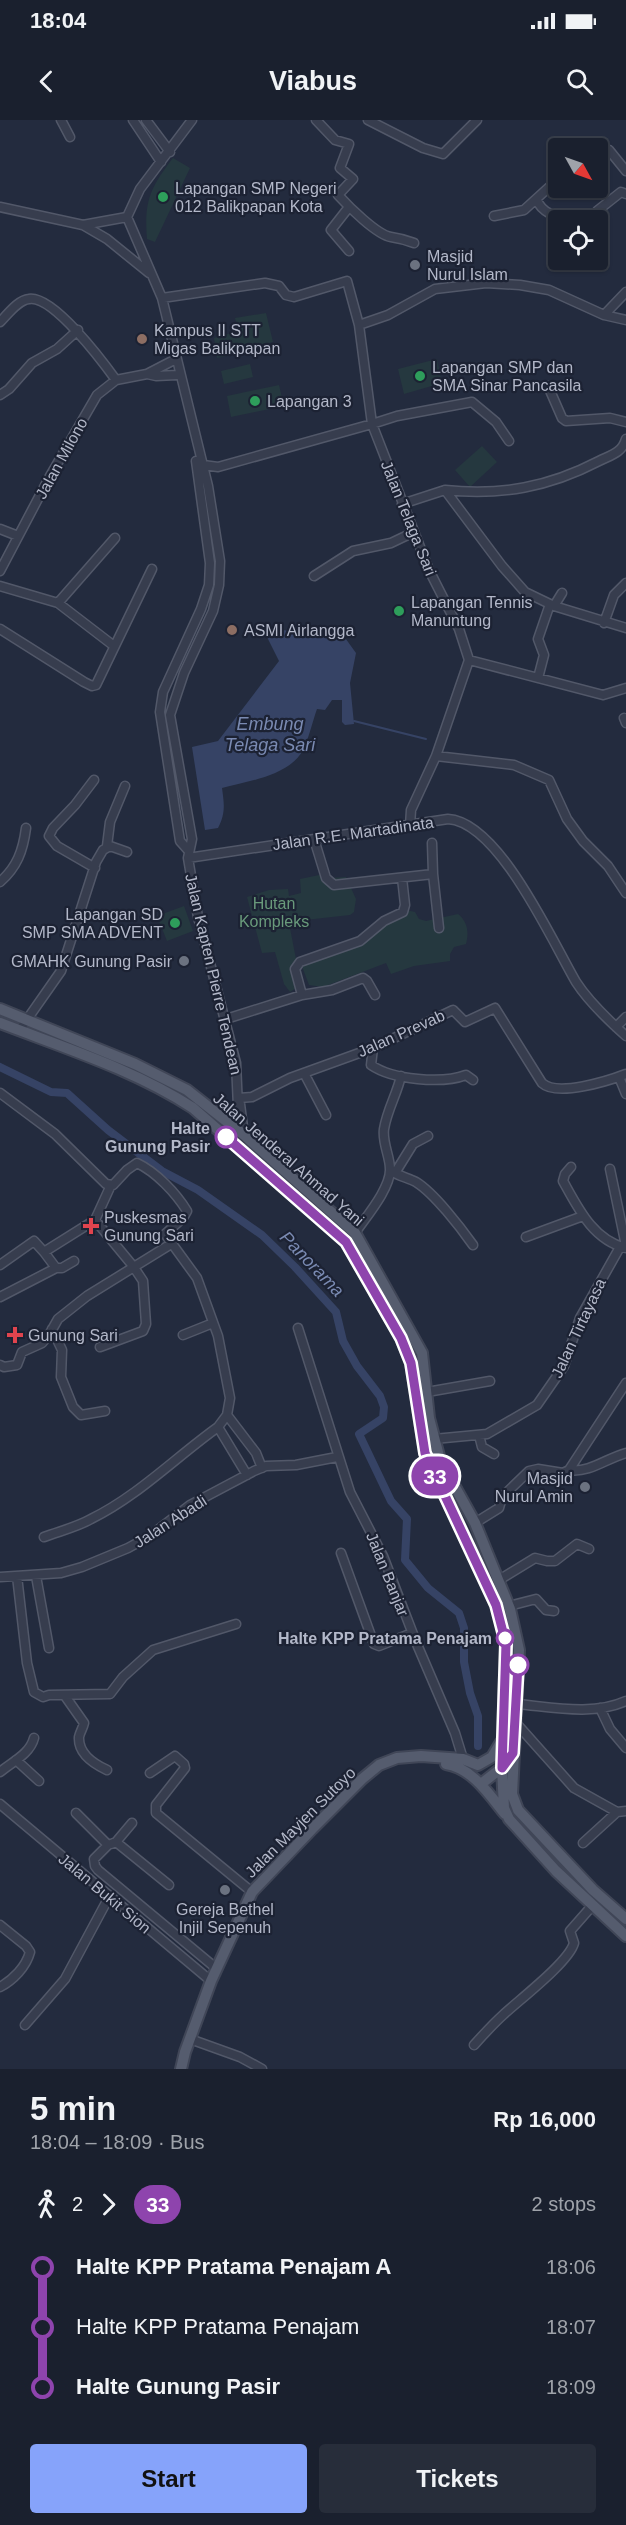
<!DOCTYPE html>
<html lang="en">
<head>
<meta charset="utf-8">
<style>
  :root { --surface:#1a202e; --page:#272d3a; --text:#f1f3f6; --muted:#9fa3aa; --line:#383e4a; --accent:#86a3fa }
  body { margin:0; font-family:Helvetica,sans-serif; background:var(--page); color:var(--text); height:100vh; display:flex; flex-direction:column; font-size:22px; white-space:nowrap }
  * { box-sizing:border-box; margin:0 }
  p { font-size:20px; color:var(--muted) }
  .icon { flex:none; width:33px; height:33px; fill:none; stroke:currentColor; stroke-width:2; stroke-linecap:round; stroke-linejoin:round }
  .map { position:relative; height:1949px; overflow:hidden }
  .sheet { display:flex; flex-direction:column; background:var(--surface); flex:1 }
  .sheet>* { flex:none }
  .badge { padding:0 12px; border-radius:20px; font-size:21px; line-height:39px }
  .needle { width:39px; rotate:130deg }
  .fabs { position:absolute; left:548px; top:18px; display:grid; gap:12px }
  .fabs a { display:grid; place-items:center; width:60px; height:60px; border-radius:6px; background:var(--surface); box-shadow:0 2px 4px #0004,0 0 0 2px var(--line); font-size:30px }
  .map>.badge { position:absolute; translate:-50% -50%; box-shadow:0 0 0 3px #fff }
  .legs { display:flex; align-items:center; gap:9px; height:66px; padding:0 30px; font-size:20px }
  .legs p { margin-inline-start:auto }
  .summary { display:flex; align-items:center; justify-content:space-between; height:102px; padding:0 30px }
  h1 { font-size:33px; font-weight:800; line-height:45px }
  .primary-button { display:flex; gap:12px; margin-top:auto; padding:12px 30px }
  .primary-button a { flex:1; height:69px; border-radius:6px; background:var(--accent); color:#111; font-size:24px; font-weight:800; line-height:69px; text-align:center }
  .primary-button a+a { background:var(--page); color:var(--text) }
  ul { padding:0 30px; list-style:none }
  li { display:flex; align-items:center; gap:21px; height:60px; font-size:22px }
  li i { display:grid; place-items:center; width:9px; height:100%; margin:0 8px; background:currentColor }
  li i::after { content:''; width:15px; height:15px; margin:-8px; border:4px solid; border-radius:50%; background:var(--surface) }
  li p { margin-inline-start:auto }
  li:first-child i { background:linear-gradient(#0000 50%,currentColor 0) }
  li:last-child i { background:linear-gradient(currentColor 50%,#0000 0) }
  .status { display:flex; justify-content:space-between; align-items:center; height:42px; padding:0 30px; background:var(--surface); direction:ltr }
  .status svg { height:16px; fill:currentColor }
  header { display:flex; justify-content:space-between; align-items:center; height:78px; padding:0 30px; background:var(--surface); font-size:27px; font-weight:800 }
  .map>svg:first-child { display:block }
  .green { fill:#25383f }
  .water { fill:#364365 }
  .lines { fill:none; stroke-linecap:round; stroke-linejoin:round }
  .stream { stroke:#364365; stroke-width:2 }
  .canal { stroke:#364365; stroke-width:8 }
  .minor-casing { stroke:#525869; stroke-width:11 }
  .major-casing { stroke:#404657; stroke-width:14 }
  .minor { stroke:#373d4e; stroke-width:8 }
  .major { stroke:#555c6e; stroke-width:10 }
  .line-1-casing { stroke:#fff; stroke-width:14 }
  .line-1 { stroke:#8e44ad; stroke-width:9 }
  .leisure-dot { fill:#2e9e5b; stroke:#1c2233; stroke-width:2 }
  .worship-dot { fill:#6b7280; stroke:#1c2233; stroke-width:2 }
  .education-dot { fill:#8d6e63; stroke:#1c2233; stroke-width:2 }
  .stop-1-dot { fill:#fff; stroke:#8e44ad; stroke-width:3 }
  .health-dot { fill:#e0444e; stroke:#1c2233; stroke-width:2 }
  .labels { text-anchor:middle; stroke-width:4.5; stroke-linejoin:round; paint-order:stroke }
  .poi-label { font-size:16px; fill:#b3b8c9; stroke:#1c2233; text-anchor:start }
  .street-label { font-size:16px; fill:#b3b8c9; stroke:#1c2233 }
  .park-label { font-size:16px; fill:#699a7b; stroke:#1c2233 }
  .stop-label { font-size:16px; font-weight:bold; fill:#b3b8c9; stroke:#1c2233; text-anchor:end }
  .water-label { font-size:18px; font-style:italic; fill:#7a8ab2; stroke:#1c2233 }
</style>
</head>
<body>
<div class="status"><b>18:04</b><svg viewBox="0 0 49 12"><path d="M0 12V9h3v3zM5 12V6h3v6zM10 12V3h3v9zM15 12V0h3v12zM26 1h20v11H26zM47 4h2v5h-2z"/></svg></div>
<header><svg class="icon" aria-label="back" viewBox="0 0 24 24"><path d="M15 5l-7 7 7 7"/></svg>Viabus<svg class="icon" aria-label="search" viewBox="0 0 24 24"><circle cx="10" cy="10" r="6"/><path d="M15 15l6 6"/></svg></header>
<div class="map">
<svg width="626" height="1949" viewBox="0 0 626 1949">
  <rect width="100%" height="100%" fill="#232b3e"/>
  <!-- green -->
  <path class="green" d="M173,38L190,48L155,122L147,119C144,81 150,68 173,38Z
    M266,193L273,222L243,229L244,232L217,238L214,218L238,211L235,198Z
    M437,239L442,263L404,274L398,249Z
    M250,244L253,257L224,264L221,251Z
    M279,265L284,286L231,297L227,276Z
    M482,326L497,342L470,367L455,350Z
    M324,754L330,758L346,757L356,779L354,792L350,795L305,800L290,808L301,865L290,872L284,864L275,832L262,833L247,777L269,770L288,769L289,776L301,773L300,759Z
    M184,786L193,811L167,821L157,796Z
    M406,790L415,792L419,799L426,801L458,794C468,802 469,813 466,824L454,827L450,834V841L414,846L391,854L386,843L323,867L309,865L300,841L354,820Z"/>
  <!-- water -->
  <path class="water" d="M269,509L343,515L356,533L350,563L354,604L345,605L342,602V580H332L325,590L317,589C312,603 309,618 303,630C289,656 248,661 222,668C224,683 226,693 218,708L205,710L192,627L218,621L279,541L265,513Z"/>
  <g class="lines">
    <!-- stream -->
    <path class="stream" d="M354,601L426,619"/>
    <!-- canal -->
    <path class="canal" d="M0,947L51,972L67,973L108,1010L162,1051L198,1070L262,1115L295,1147L336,1192L343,1221L357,1246L380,1276L384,1287L383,1298L359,1314L391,1381L407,1399L405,1440L428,1468L459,1493L464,1508V1542L470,1573L478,1596V1626"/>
    <!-- minor casing -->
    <g class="minor-casing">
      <path id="minor" d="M61,0L70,17
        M133,0L161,42
        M146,0L170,32
        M316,0L335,20L349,24L340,48L353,59L338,75C348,86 377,115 391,117C398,118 406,120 414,123
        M368,0L423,28L443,34L477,0
        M597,32L609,30L626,51
        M537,80C542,94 558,97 571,100
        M0,87L83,105L107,119L149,153
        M349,87L331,110L349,131
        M597,91L621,72L626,74
        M494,96L524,90L558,59
        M127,97L162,178L208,366L220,441L219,465L213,491L184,553L170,595L192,719L188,738L198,797L236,943L238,987L233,1006L226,1017
        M127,97L140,69L192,0
        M83,105L127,97
        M162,178L265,163L279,166L286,175L294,177L347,161L359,205L372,304L397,296L472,282L496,302L509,321
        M604,195L626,200
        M0,202C8,194 18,180 29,179C53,175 103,242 116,260
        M359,205L388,195L435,169L486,163L520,165L549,170L604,195L626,172
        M174,240L147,254L156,256L177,255
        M548,266L562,298L566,301L610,298L626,302
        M0,275L9,269L32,243L57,229L78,210
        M203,345L218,347L372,304L429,450L459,509L469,540L436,636L411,690L410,706
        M445,370C501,376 549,367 599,341C611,335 622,333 626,319
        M402,384L445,370L502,446L525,472L554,486L626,508
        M0,409L18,416
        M0,451L50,356L97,275L116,260L147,254
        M314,456L353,431L391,423L414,412
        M0,466L58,483L114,526
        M58,483L115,418
        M554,486L562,473
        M604,503L614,475L626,463
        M0,509L84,562L92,566L96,565L152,449
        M469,540L603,575L626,568
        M538,558L544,535L538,519L550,484
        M624,598L626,603
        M436,636L514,645L549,660L567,699L583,721L608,746L626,773
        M94,660L75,685L53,708L49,716L57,726L95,748
        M314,719L326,758L334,765L433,754L439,808
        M432,723L433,754
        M107,726L110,702L125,666
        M188,730L180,721L160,592L163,572L201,489L209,465L210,443L196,341
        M188,738L448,699C499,702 552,821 576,862C589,882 608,900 626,916
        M0,762C17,747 23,731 26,708
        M302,875L295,849L300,842L360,821L384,801L403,792L405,785L402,758
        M226,899L302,875L332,870L363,858L367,861L375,875
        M616,907L626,897
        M19,911L61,851L96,742L103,730L110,726L127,732
        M373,928L371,945C393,960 442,964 466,955L473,960
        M304,953L326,995
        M619,957L626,974
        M0,973L55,1014L106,1064L113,1065L127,1050L137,1043C156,1052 176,1073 187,1091L183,1098L165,1114L197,1158L218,1216L230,1278L227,1295L218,1307L247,1355
        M239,978L252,977L290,958L373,928L453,890L465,902L495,888L542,963C557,977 608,961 626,954
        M238,1027L244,1015L240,984
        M571,1047L565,1054L563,1061C578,1088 593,1120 626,1128
        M610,1049L626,1126
        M391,1051C399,1056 408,1058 416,1062C434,1073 461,1108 473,1125
        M395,1053L413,1024L428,1016
        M95,1100L111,1065
        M355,1113C365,1098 391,1068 390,1049C390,1036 382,1023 384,1009C387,990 397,974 401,956
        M526,1117L583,1096
        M44,1132L56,1148H62L74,1141
        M0,1145L34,1121L44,1132L95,1100L133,1146L143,1161L146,1204L143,1211L100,1227
        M0,1177L56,1148
        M298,1208L350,1372L383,1436L416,1522L455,1613L463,1639
        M52,1209L62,1230L61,1257L73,1287L81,1295L105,1291
        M183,1215L213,1203
        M0,1245L4,1247L17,1245L22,1232L42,1223L49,1215L58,1199L87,1176L171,1124
        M427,1272L490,1261
        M227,1295L256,1333L262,1348
        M479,1315L482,1327L494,1334
        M434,1319L487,1314L537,1285L564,1246L580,1198L620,1127
        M569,1350C590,1353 607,1338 626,1333
        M475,1403L499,1388L502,1377L529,1351L538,1349L563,1353L569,1350L626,1263
        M44,1417C60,1411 77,1407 91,1399C138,1376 176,1337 218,1307
        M341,1433L374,1524L379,1526L412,1513
        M17,1456L27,1543L34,1572L43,1577L49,1575L110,1574L123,1557L153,1530L236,1504
        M36,1456L49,1528
        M0,1457L61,1453L82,1447L128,1428L150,1416L190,1385L254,1351L266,1346L296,1345L337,1337
        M499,1460L535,1438L547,1441H555L577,1424L589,1429
        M509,1486L536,1479L546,1490L554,1491
        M65,1576L84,1603C83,1608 80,1612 79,1617C78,1634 94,1644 107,1650
        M517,1584C552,1587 593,1596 626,1581
        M600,1588L610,1609L626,1628
        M516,1603L574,1668L617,1692L626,1691
        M16,1640L39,1661
        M0,1652C12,1642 30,1634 34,1618
        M150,1653L175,1636L184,1644L185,1648L156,1685V1693L252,1772
        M0,1684L211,1861
        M76,1693L108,1725L94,1739L95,1746L98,1750L217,1849
        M116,1722L169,1765
        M583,1723L617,1692
        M111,1724L116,1722L132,1703
        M0,1805L26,1826L30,1832C26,1847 13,1860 0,1867
        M25,1905L65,1859L109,1777
        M190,1919L240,1937L262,1949
        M474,1925C483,1915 493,1904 503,1895C519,1880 569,1842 574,1823L570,1811L592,1786"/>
    </g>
    <!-- major casing -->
    <g class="major-casing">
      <path id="major" d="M0,889L135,944L187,970L244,1015L355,1113L422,1233L429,1298L440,1340L475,1403L510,1489L519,1530L512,1674L518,1690L593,1770L626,1799
        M0,903C65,928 135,950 193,988L346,1122L401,1218L411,1243L425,1333L497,1485L506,1524L502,1648L504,1688L509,1699L556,1751L626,1816
        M446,1644C472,1648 489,1674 505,1694
        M481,1664L504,1646
        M181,1949L185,1932L211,1861L252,1772L312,1709L362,1659L379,1645L397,1638L421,1636L463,1639L478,1645L492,1637L501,1622"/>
    </g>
    <!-- minor -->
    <use href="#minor" class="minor"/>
    <!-- major -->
    <use href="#major" class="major"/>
  </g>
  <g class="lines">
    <!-- line-1 casing -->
    <g class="line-1-casing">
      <path id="line-1" d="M226,1017L346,1122L401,1218L411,1243L425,1333L496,1485L506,1524L502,1648L513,1633L518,1545"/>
    </g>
    <!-- line-1 -->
    <use href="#line-1" class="line-1"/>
  </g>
  <!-- markers -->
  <g class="leisure-dot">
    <circle cx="163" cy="77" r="6"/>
    <circle cx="420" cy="256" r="6"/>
    <circle cx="255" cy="281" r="6"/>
    <circle cx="399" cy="491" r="6"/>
    <circle cx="175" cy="803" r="6"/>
  </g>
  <g class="worship-dot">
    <circle cx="415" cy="145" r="6"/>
    <circle cx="184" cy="841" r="6"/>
    <circle cx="585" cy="1367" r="6"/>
    <circle cx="225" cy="1770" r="6"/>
  </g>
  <g class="education-dot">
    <circle cx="142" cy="219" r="6"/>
    <circle cx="232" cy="510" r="6"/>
  </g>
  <g class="stop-1-dot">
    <circle cx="226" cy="1017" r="10"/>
    <circle cx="505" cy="1518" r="8"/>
    <circle cx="518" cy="1545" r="10"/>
  </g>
  <g class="health-dot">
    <path d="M88 1097h6v6h6v6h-6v6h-6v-6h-6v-6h6z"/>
    <path d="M12 1206h6v6h6v6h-6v6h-6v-6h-6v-6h6z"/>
  </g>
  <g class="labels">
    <!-- poi labels -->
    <g class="poi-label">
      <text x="175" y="74">Lapangan SMP Negeri<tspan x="175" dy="18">012 Balikpapan Kota</tspan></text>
      <text x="427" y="142">Masjid<tspan x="427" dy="18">Nurul Islam</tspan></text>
      <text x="154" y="216">Kampus II STT<tspan x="154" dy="18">Migas Balikpapan</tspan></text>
      <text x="432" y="253">Lapangan SMP dan<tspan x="432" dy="18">SMA Sinar Pancasila</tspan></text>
      <text x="267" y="287">Lapangan 3</text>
      <text x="411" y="488">Lapangan Tennis<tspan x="411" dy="18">Manuntung</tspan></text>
      <text x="244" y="516">ASMI Airlangga</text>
      <text x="163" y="800" text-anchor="end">Lapangan SD<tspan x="163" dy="18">SMP SMA ADVENT</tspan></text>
      <text x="172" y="847" text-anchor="end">GMAHK Gunung Pasir</text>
      <text x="104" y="1103">Puskesmas<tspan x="104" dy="18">Gunung Sari</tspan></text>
      <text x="28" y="1221">Gunung Sari</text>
      <text x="573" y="1364" text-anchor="end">Masjid<tspan x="573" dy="18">Nurul Amin</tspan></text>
      <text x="225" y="1795" text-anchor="middle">Gereja Bethel<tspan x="225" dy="18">Injil Sepenuh</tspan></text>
    </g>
    <!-- street labels -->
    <g class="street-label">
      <text transform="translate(61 338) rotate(-61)" y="6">Jalan Milono</text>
      <text transform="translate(409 398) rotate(68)" y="6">Jalan Telaga Sari</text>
      <text transform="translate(353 713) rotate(-8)" y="6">Jalan R.E. Martadinata</text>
      <text transform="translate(214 854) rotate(77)" y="6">Jalan Kapten Pierre Tendean</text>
      <text transform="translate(401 913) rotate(-24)" y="6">Jalan Prevab</text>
      <text transform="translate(289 1039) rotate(41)" y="6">Jalan Jenderal Ahmad Yani</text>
      <text transform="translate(578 1208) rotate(-65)" y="6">Jalan Tirtayasa</text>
      <text transform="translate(170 1401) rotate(-33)" y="6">Jalan Abadi</text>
      <text transform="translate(388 1454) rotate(68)" y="6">Jalan Banjar</text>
      <text transform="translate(300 1702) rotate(-45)" y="6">Jalan Mayjen Sutoyo</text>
      <text transform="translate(105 1773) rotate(40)" y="6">Jalan Bukit Sion</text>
    </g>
    <!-- park labels -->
    <g class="park-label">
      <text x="274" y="789">Hutan<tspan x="274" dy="18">Kompleks</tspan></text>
    </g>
    <!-- stop labels -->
    <g class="stop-label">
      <text x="210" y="1014">Halte<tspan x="210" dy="18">Gunung Pasir</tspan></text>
      <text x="492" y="1524">Halte KPP Pratama Penajam</text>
    </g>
    <!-- water labels -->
    <g class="water-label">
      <text x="270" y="610">Embung<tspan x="270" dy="21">Telaga Sari</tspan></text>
      <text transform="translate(312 1144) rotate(46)" y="6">Panorama</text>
    </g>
  </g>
</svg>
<div class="fabs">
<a><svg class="needle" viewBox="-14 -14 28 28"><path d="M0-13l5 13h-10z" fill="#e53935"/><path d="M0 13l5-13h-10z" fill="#9fa3aa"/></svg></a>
<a><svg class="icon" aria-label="locate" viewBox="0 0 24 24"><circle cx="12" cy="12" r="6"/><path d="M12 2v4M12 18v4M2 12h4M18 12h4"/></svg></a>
</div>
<b class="badge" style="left:435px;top:1356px;background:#8e44ad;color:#fff">33</b>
</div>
<section class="sheet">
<div class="summary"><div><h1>5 min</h1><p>18:04 – 18:09 · Bus</p></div><b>Rp 16,000</b></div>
<div class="legs"><svg class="icon" aria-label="walk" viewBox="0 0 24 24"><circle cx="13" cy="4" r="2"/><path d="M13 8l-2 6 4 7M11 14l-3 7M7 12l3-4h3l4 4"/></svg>2<svg class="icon" aria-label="forward" viewBox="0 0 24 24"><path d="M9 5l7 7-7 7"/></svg><b class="badge" style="background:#8e44ad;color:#fff">33</b><p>2 stops</p></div>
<ul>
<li><i style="color:#8e44ad"></i><b>Halte KPP Pratama Penajam A</b><p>18:06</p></li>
<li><i style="color:#8e44ad"></i><span>Halte KPP Pratama Penajam</span><p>18:07</p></li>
<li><i style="color:#8e44ad"></i><b>Halte Gunung Pasir</b><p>18:09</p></li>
</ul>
<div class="primary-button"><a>Start</a><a>Tickets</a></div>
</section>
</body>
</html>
